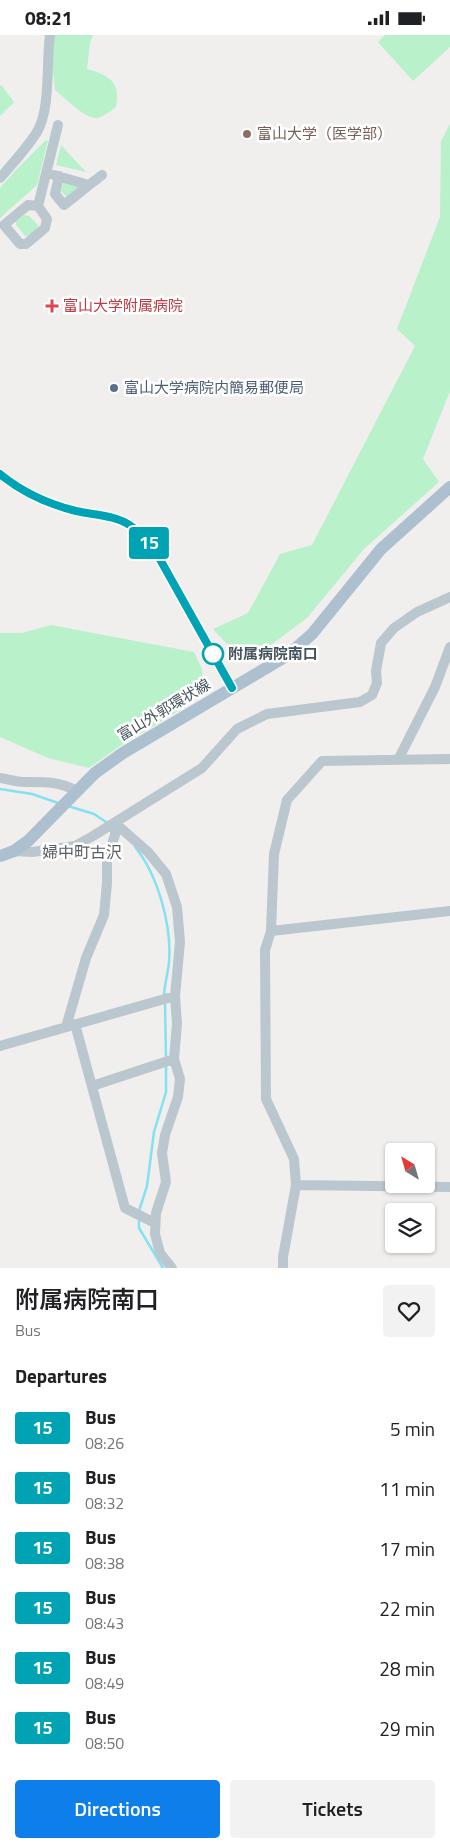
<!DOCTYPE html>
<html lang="en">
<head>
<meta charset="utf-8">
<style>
  :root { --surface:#fff; --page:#f2f2f2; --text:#202124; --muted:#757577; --accent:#0e7eea }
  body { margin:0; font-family:"Titillium Web","Noto Sans JP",sans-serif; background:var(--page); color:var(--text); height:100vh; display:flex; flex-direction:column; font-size:19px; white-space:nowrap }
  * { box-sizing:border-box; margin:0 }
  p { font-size:16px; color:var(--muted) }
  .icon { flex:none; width:28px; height:28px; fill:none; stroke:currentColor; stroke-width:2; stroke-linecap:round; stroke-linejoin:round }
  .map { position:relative; height:1233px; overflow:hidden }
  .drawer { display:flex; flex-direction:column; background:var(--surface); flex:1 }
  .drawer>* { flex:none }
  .badge { padding:0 10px; border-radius:4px; font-size:18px; line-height:32px }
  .needle { width:32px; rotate:323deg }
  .buttons { position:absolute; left:385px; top:1108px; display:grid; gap:10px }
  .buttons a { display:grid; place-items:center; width:50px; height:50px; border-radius:5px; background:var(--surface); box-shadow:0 1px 4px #0004; font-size:25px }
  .map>.badge { position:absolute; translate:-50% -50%; box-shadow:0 0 0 2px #fff }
  h2 { padding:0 15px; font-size:19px; line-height:45px }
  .round { display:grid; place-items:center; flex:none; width:52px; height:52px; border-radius:5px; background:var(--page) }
  .head { display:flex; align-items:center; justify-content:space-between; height:85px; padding:0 15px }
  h1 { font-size:24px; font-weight:600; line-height:38px }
  .primary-button { display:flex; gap:10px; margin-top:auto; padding:10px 15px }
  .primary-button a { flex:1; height:58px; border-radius:5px; background:var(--accent); color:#fff; font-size:20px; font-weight:600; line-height:58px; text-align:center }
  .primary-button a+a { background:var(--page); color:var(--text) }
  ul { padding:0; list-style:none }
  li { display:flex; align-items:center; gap:15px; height:60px; padding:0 15px }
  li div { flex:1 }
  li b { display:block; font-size:19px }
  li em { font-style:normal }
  li .badge { min-width:55px; font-weight:700; text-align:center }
  .status { display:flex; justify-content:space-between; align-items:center; height:35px; padding:0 25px; background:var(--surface); direction:ltr }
  .status svg { height:14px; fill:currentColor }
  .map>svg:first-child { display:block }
  .green { fill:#b9f1cb }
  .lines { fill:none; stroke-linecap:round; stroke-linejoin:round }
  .stream { stroke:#83e2f1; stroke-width:2.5 }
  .minor { stroke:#bbc7ce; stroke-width:10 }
  .major { stroke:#acc0cf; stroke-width:12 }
  .line-casing { stroke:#fff; stroke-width:11 }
  .line { stroke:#00a3b4; stroke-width:8 }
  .education-dot { fill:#8d6e63; stroke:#fff; stroke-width:2 }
  .health-dot { fill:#e0444e; stroke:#fff; stroke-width:2 }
  .service-dot { fill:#5c6f8a; stroke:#fff; stroke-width:2 }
  .stop-dot { fill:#fff; stroke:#00a3b4; stroke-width:2.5 }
  .labels { text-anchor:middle; stroke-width:5; stroke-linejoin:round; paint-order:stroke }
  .education-label { font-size:15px; fill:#785e54; stroke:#fff; text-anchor:start }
  .health-label { font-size:15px; fill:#be3a42; stroke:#fff; text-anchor:start }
  .service-label { font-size:15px; fill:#4e5e75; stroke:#fff; text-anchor:start }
  .stop-label { font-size:15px; font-weight:bold; fill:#45535c; stroke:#fff; text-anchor:start }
  .street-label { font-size:15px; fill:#45535c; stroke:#fff }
  .neighbourhood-label { font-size:16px; fill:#5a5f63; stroke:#fff }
</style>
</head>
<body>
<div class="status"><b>08:21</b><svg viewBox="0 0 49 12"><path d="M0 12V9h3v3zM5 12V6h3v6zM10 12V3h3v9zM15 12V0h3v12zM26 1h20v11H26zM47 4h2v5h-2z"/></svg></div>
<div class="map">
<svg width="450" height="1233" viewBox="0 0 450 1233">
  <rect width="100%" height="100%" fill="#f1eeee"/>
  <!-- green -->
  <path class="green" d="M54,0H93L90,8L87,34C109,40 121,47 116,72C110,76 103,83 95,83C83,82 64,62 55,55L52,27Z
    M385,0H450V12L413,46L378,7Z
    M0,50L2,51L14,67L0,81Z
    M450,89V356L423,424L439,447L364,514L307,583L256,621L226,608L213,594L248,578L280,519L312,510L415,311L397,294L440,182L441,106Z
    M46,105L48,106L37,150L0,183V153L14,137Z
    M61,110L86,137L56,130Z
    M64,146L80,151L67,162L61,156Z
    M25,180L29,181L38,190L37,195L29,201H25L16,190V186Z
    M51,590L194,617L202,634L203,652L187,671L117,713L89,733L48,723L0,702V598H22Z"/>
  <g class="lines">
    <!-- stream -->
    <path class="stream" d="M0,754L32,759L58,768
      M68,771L94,779L109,789
      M135,812C158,840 172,891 169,927C168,939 164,950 164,962
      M165,967L166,1024
      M139,1176L147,1151L154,1097L166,1057V1030
      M139,1183V1193L163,1233"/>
    <!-- minor -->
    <path class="minor" d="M54,140L89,150L102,140
      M59,141L55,159L64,170L89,150
      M0,143C13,128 27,113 37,97C51,73 46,28 50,0
      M38,171L47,184L45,193L26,209H20L4,190L28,170L38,171L58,90
      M0,439C22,457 48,469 76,476C94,480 115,480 131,491C142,498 149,509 157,519L232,653
      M398,725L435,652L450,612
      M0,743C8,744 16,747 23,747C44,747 58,746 77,756
      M115,788L148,817L166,839L177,872L180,907L175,961L177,989L174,1024L180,1044L178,1062L165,1100L162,1118L166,1147L156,1178L155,1199L160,1218L172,1233
      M14,816L32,817L75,811L93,801L202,733L237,694L267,679L360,667L372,660L377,648L376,636L381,608L394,593L417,577L450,562
      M271,896L450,876
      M75,989L125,1173L155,1188
      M66,992L86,923L104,880L107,848V823L115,800V788
      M0,1011L175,961
      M92,1051L174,1024
      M296,1150L450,1152
      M283,1233V1222L296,1150L294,1124L266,1064L265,915L271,896L274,819L287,765L322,726L450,724"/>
    <!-- major -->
    <path class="major" d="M0,821L14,816L28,806L95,738L123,718L288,620L312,599L381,514L450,452"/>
  </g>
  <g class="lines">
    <!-- line casing -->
    <g class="line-casing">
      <path id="line" d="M0,439C22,457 48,469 76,476C94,480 115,480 131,491C142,498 149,509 157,519L232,653"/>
    </g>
    <!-- line -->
    <use href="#line" class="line"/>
  </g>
  <!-- markers -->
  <circle class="education-dot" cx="247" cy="99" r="5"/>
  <path class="health-dot" d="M49.5 263.5h5v5h5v5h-5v5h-5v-5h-5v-5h5z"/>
  <circle class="service-dot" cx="114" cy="353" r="5"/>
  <circle class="stop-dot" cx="213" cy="619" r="10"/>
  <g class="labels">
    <!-- education labels -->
    <g class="education-label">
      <text x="257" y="104">富山大学（医学部）</text>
    </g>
    <!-- health labels -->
    <g class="health-label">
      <text x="63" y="276">富山大学附属病院</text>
    </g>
    <!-- service labels -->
    <g class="service-label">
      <text x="124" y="358">富山大学病院内簡易郵便局</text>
    </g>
    <!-- stop labels -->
    <g class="stop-label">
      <text x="228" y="624">附属病院南口</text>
    </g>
    <!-- street labels -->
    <g class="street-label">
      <text transform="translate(164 675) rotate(-31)" y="5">富山外郭環状線</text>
    </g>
    <!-- neighbourhood labels -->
    <g class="neighbourhood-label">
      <text x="82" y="823">婦中町古沢</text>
    </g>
  </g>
</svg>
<div class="buttons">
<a><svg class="needle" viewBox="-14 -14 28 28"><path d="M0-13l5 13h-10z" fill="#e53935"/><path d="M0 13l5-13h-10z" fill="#757577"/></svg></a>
<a><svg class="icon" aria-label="layers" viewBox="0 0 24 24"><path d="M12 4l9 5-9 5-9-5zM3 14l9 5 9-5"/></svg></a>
</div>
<b class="badge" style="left:149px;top:508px;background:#00a3b4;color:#fff">15</b>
</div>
<section class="drawer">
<div class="head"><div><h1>附属病院南口</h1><p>Bus</p></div><a class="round"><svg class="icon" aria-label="heart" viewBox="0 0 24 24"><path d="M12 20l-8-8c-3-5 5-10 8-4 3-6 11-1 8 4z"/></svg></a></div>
<h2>Departures</h2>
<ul>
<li><span class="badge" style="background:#00a3b4;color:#fff">15</span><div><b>Bus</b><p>08:26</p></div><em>5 min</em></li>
<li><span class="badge" style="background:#00a3b4;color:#fff">15</span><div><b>Bus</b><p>08:32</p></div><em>11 min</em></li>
<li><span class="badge" style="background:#00a3b4;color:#fff">15</span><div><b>Bus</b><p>08:38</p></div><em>17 min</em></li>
<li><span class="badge" style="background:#00a3b4;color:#fff">15</span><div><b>Bus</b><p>08:43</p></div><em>22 min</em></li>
<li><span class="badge" style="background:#00a3b4;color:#fff">15</span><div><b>Bus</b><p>08:49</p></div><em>28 min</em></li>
<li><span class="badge" style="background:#00a3b4;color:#fff">15</span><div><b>Bus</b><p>08:50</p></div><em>29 min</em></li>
</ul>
<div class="primary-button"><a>Directions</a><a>Tickets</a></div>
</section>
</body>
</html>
